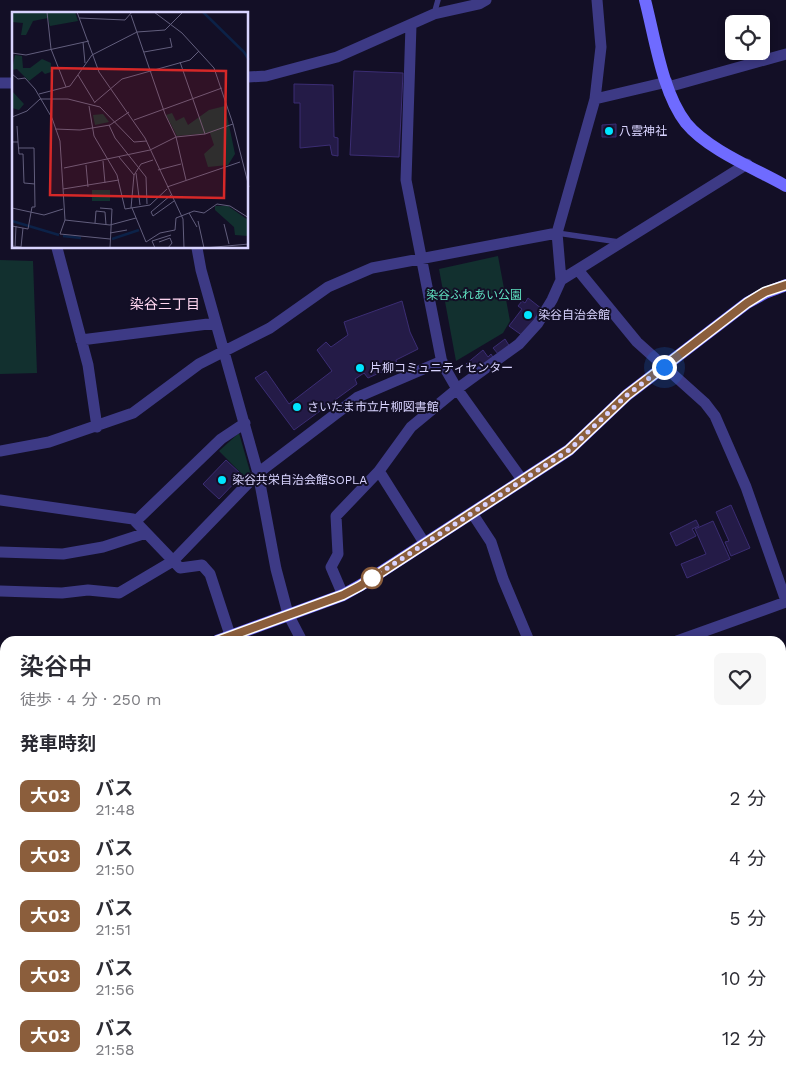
<!DOCTYPE html>
<html lang="ja">
<head>
<meta charset="utf-8">
<style>
  :root { --surface:#fff; --page:#f7f7f7; --text:#2b2b33; --muted:#7c7c81 }
  body { margin:0; font-family:"Work Sans","Noto Sans JP",sans-serif; background:var(--page); color:var(--text); height:100vh; display:flex; flex-direction:column; font-size:19px; white-space:nowrap }
  * { box-sizing:border-box; margin:0 }
  p { font-size:16px; color:var(--muted) }
  .icon { flex:none; width:28px; height:28px; fill:none; stroke:currentColor; stroke-width:2; stroke-linecap:round; stroke-linejoin:round }
  .map { position:relative; flex:1; overflow:hidden }
  .drawer { position:absolute; left:0px; top:636px; width:786px; height:441px; display:flex; flex-direction:column; background:var(--surface); border-radius:15px 15px 0 0; box-shadow:0 2px 8px #0003 }
  .drawer>* { flex:none }
  .badge { padding:0 10px; border-radius:8px; font-size:18px; line-height:32px }
  .controls { position:absolute; left:725px; top:15px; display:grid; gap:10px }
  .controls a { display:grid; place-items:center; width:45px; height:45px; border-radius:8px; background:var(--surface); box-shadow:0 2px 8px #0003; font-size:25px }
  .you { position:absolute; width:25px; height:25px; margin:-12px; border:4px solid #fff; border-radius:50%; background:#1a73e8; box-shadow:0 0 0 8px #1a73e833 }
  .map>.badge { position:absolute; translate:-50% -50%; box-shadow:0 0 0 2px #fff }
  h2 { padding:0 20px; font-size:19px; line-height:45px }
  .round { display:grid; place-items:center; flex:none; width:52px; height:52px; border-radius:8px; background:var(--page) }
  .overview { display:flex; align-items:center; justify-content:space-between; height:85px; padding:0 20px }
  h1 { font-size:24px; font-weight:600; line-height:38px }
  ul { padding:0; list-style:none }
  li { display:flex; align-items:center; gap:15px; height:60px; padding:0 20px }
  li div { flex:1 }
  li b { display:block; font-size:19px }
  li em { font-style:normal }
  li .badge { min-width:55px; font-weight:700; text-align:center }
  .map>svg:first-child { display:block }
  .green { fill:#12302f }
  .building { fill:#241b47; stroke:#3b2d73 }
  .lines { fill:none; stroke-linecap:round; stroke-linejoin:round }
  .lane { stroke:#3d3a85; stroke-width:5.5 }
  .street { stroke:#3d3a85; stroke-width:11 }
  .secondary { stroke:#6f6bff; stroke-width:12 }
  .line-casing { stroke:#fff; stroke-width:11 }
  .line { stroke:#8b5e3c; stroke-width:8 }
  .walk { stroke:#d9d4ff; stroke-width:5; stroke-dasharray:0 9 }
  .poi-dot { fill:#00e5ff; stroke:#130f26; stroke-width:2 }
  .stop-dot { fill:#fff; stroke:#8b5e3c; stroke-width:2.5 }
  .labels { text-anchor:middle; stroke-width:4; stroke-linejoin:round; paint-order:stroke }
  .poi-label { font-size:12px; fill:#d9d4ff; stroke:#130f26; text-anchor:start }
  .park-label { font-size:12px; fill:#5fe0c0; stroke:#130f26 }
  .neighbourhood-label { font-size:14px; fill:#ffd6f0; stroke:#130f26 }
  .inset-river { fill:none; stroke:#0c2248; stroke-width:2.5 }
  .inset-road { fill:none; stroke:#625e7d; stroke-width:1 }
  .view { fill:#d62828; fill-opacity:0.15; stroke:#d62828; stroke-width:2.5 }
  .inset-edge { fill:none; stroke:#d9d4ff; stroke-width:2.5 }
</style>
</head>
<body>
<div class="map">
<svg width="786" height="1077" viewBox="0 0 786 1077">
  <rect width="100%" height="100%" fill="#130f26"/>
  <!-- green -->
  <path class="green" d="M498,256L510,321L503,333L456,361L439,269Z
    M0,260L33,261L37,373L0,374Z
    M239,433L251,475L247,479L219,451Z
    M567,1072L568,1077H196L194,1073Z"/>
  <!-- building -->
  <path class="building" d="M354,71L403,73L399,157L350,155Z
    M294,84L333,85L334,137L338,138V156L332,155L330,145L300,148V103H294Z
    M616,124V137H602V125Z
    M528,298L542,309L523,336L509,326L522,309L518,306L522,301L525,303Z
    M402,301L410,332L418,349L396,360L397,365L368,378L364,373L355,379L357,384L294,430L255,378L266,371L289,404L332,371L317,350L326,342L331,347L348,335L344,322Z
    M505,339L510,347L499,355L493,348Z
    M483,350L488,357L491,354L494,359L473,374L466,364Z
    M226,460L242,475L219,499L203,484Z
    M731,505L750,548L731,556L725,542L729,541L716,512Z
    M696,520L699,526L692,529L696,536L676,546L670,533Z
    M713,521L730,559L687,578L681,564L706,554L695,529Z
    M0,959L5,960V986L0,984Z
    M46,1072H132L133,1077H33Z"/>
  <g class="lines">
    <!-- lane -->
    <path class="lane" d="M434,14L438,0
      M557,233L619,242
      M688,1072L690,1077"/>
    <!-- street -->
    <path class="street" d="M411,25L406,180L442,363L457,389L523,481
      M248,77L266,76L337,57L434,14L479,4L486,0
      M0,83H14
      M668,87L786,54
      M595,99L667,82
      M57,248L88,365L97,427
      M197,248L201,270L258,473L276,569L288,614L302,641
      M578,270L637,342L705,403L715,416L746,487L786,601
      M561,280L747,164
      M81,340L216,323
      M0,451L49,442L133,413L199,364L270,328L328,287L372,268L557,233
      M379,471L425,544
      M0,500L133,519L180,568L202,565L210,574L230,635
      M472,513L491,542L503,579L529,641
      M136,521L221,439L245,423
      M0,552L63,554L103,547L146,533
      M0,591L62,593L88,590L119,593L173,561L258,473L358,397L442,361
      M343,595L331,567L338,554L336,516L379,471L411,427L457,389L519,344L538,323L552,300L561,280L557,233L595,99L601,47L597,0
      M677,641L786,602
      M0,672L5,677
      M0,736L5,741
      M781,814L786,812
      M187,1072L189,1077
      M438,1072L440,1077"/>
    <!-- secondary -->
    <path class="secondary" d="M645,0C655,38 662,92 686,123C708,150 756,169 786,186
      M217,641L343,595L361,585L569,450L627,395L747,303L765,293L786,285
      M0,757L5,754
      M781,1015L786,1013
      M609,1077L623,1072"/>
  </g>
  <g class="lines">
    <!-- line casing -->
    <g class="line-casing">
      <path id="line" d="M217,641L343,595L360,586L569,450L627,395L747,303L765,292L786,285"/>
    </g>
    <!-- line -->
    <use href="#line" class="line"/>
    <!-- walk -->
    <path class="walk" d="M372,578L569,450L627,395L664,367"/>
  </g>
  <!-- markers -->
  <g class="poi-dot">
    <circle cx="609" cy="131" r="5"/>
    <circle cx="528" cy="315" r="5"/>
    <circle cx="360" cy="368" r="5"/>
    <circle cx="297" cy="407" r="5"/>
    <circle cx="222" cy="480" r="5"/>
  </g>
  <circle class="stop-dot" cx="372" cy="578" r="10"/>
  <g class="labels">
    <!-- poi labels -->
    <g class="poi-label">
      <text x="619" y="135">八雲神社</text>
      <text x="538" y="319">染谷自治会館</text>
      <text x="370" y="372">片柳コミュニティセンター</text>
      <text x="307" y="411">さいたま市立片柳図書館</text>
      <text x="232" y="484">染谷共栄自治会館SOPLA</text>
    </g>
    <!-- park labels -->
    <g class="park-label">
      <text x="474" y="299">染谷ふれあい公園</text>
    </g>
    <!-- neighbourhood labels -->
    <g class="neighbourhood-label">
      <text x="165" y="309">染谷三丁目</text>
    </g>
  </g>
  <!-- overview -->
  <g transform="translate(12 12)">
    <rect width="236" height="236" fill="#130f26"/>
    <path d="M0,0H63L66,9L38,14L36,6L21,9L14,23H9L11,11L0,10ZM3,43L10,44L11,56H18L30,47L39,51V60L33,62L30,59L17,69L5,57L0,58ZM0,79L12,92L7,98L0,96ZM213,94L223,142L216,153L196,155L192,142L202,133L198,121L165,124L154,103L160,101L164,109L172,105L176,113L197,98ZM91,102L97,110L83,113L81,103ZM80,178H98V189H80ZM203,194H216L236,208V224L223,223L222,215L203,198Z" fill="#12302f"/>
    <path class="inset-river" d="M191,0L232,40L237,48M0,209L47,223M51,224L69,226M100,227L127,218"/>
    <path class="inset-road" d="M35,0L39,37L54,75M65,0L87,60L133,126L171,207L172,236M142,0L170,21L202,56L221,112L237,175M119,3L153,102L164,125L174,168M67,6L113,8L120,0M71,30L73,51M132,40L160,35L158,26M0,41L14,43L77,29M168,50L193,122M0,62L6,67L13,66L23,77L40,106L48,129L53,208L48,222L98,227M66,63L83,91M27,82L58,74L80,43L125,20L153,18L171,0M83,90L110,67L178,48L187,39M77,94L82,124L105,163L113,197L138,193L155,177M0,105L15,99L28,87H56L88,95L122,130L135,129M122,108L210,76M97,113L103,126L134,165L135,192M43,117L68,118L98,113L117,100M0,130H6L5,114M6,130L7,142H11L12,171L23,172M107,145L122,163M91,149L93,171M74,153L76,175M52,156L138,138L164,125L193,122L221,112M146,158L169,152M124,161L128,193M155,175L228,150M51,177L107,168M159,183L139,200L141,204L162,189M0,196L32,203L51,197M88,196L100,197L98,236M119,196L122,163L129,152L141,148M120,196L134,230L148,221L163,218L164,206L182,199L192,201L205,192L218,194L237,206M177,201L185,215M53,208L98,213L124,206M186,209L192,236M83,211L84,199L93,200L94,213M212,212L217,232M0,214L16,217L20,195H23L22,136H6M98,221L115,218M147,230L158,226L160,231L156,236M0,234L9,235L11,216M3,236L4,214M143,236L140,229L159,223M192,236L237,232"/>
    <path class="view" d="M40,56L214,59L212,186L38,183Z"/>
    <rect width="236" height="236" class="inset-edge"/>
  </g>
</svg>
<div class="controls">
<a><svg class="icon" aria-label="locate" viewBox="0 0 24 24"><circle cx="12" cy="12" r="6"/><path d="M12 2v4M12 18v4M2 12h4M18 12h4"/></svg></a>
</div>
<div class="you" style="left:664px;top:367px"></div>
<section class="drawer">
<div class="overview"><div><h1>染谷中</h1><p>徒歩 · 4 分 · 250 m</p></div><a class="round"><svg class="icon" aria-label="heart" viewBox="0 0 24 24"><path d="M12 20l-8-8c-3-5 5-10 8-4 3-6 11-1 8 4z"/></svg></a></div>
<h2>発車時刻</h2>
<ul>
<li><span class="badge" style="background:#8b5e3c;color:#fff">大03</span><div><b>バス</b><p>21:48</p></div><em>2 分</em></li>
<li><span class="badge" style="background:#8b5e3c;color:#fff">大03</span><div><b>バス</b><p>21:50</p></div><em>4 分</em></li>
<li><span class="badge" style="background:#8b5e3c;color:#fff">大03</span><div><b>バス</b><p>21:51</p></div><em>5 分</em></li>
<li><span class="badge" style="background:#8b5e3c;color:#fff">大03</span><div><b>バス</b><p>21:56</p></div><em>10 分</em></li>
<li><span class="badge" style="background:#8b5e3c;color:#fff">大03</span><div><b>バス</b><p>21:58</p></div><em>12 分</em></li>
</ul>
</section>
</div>
</body>
</html>
